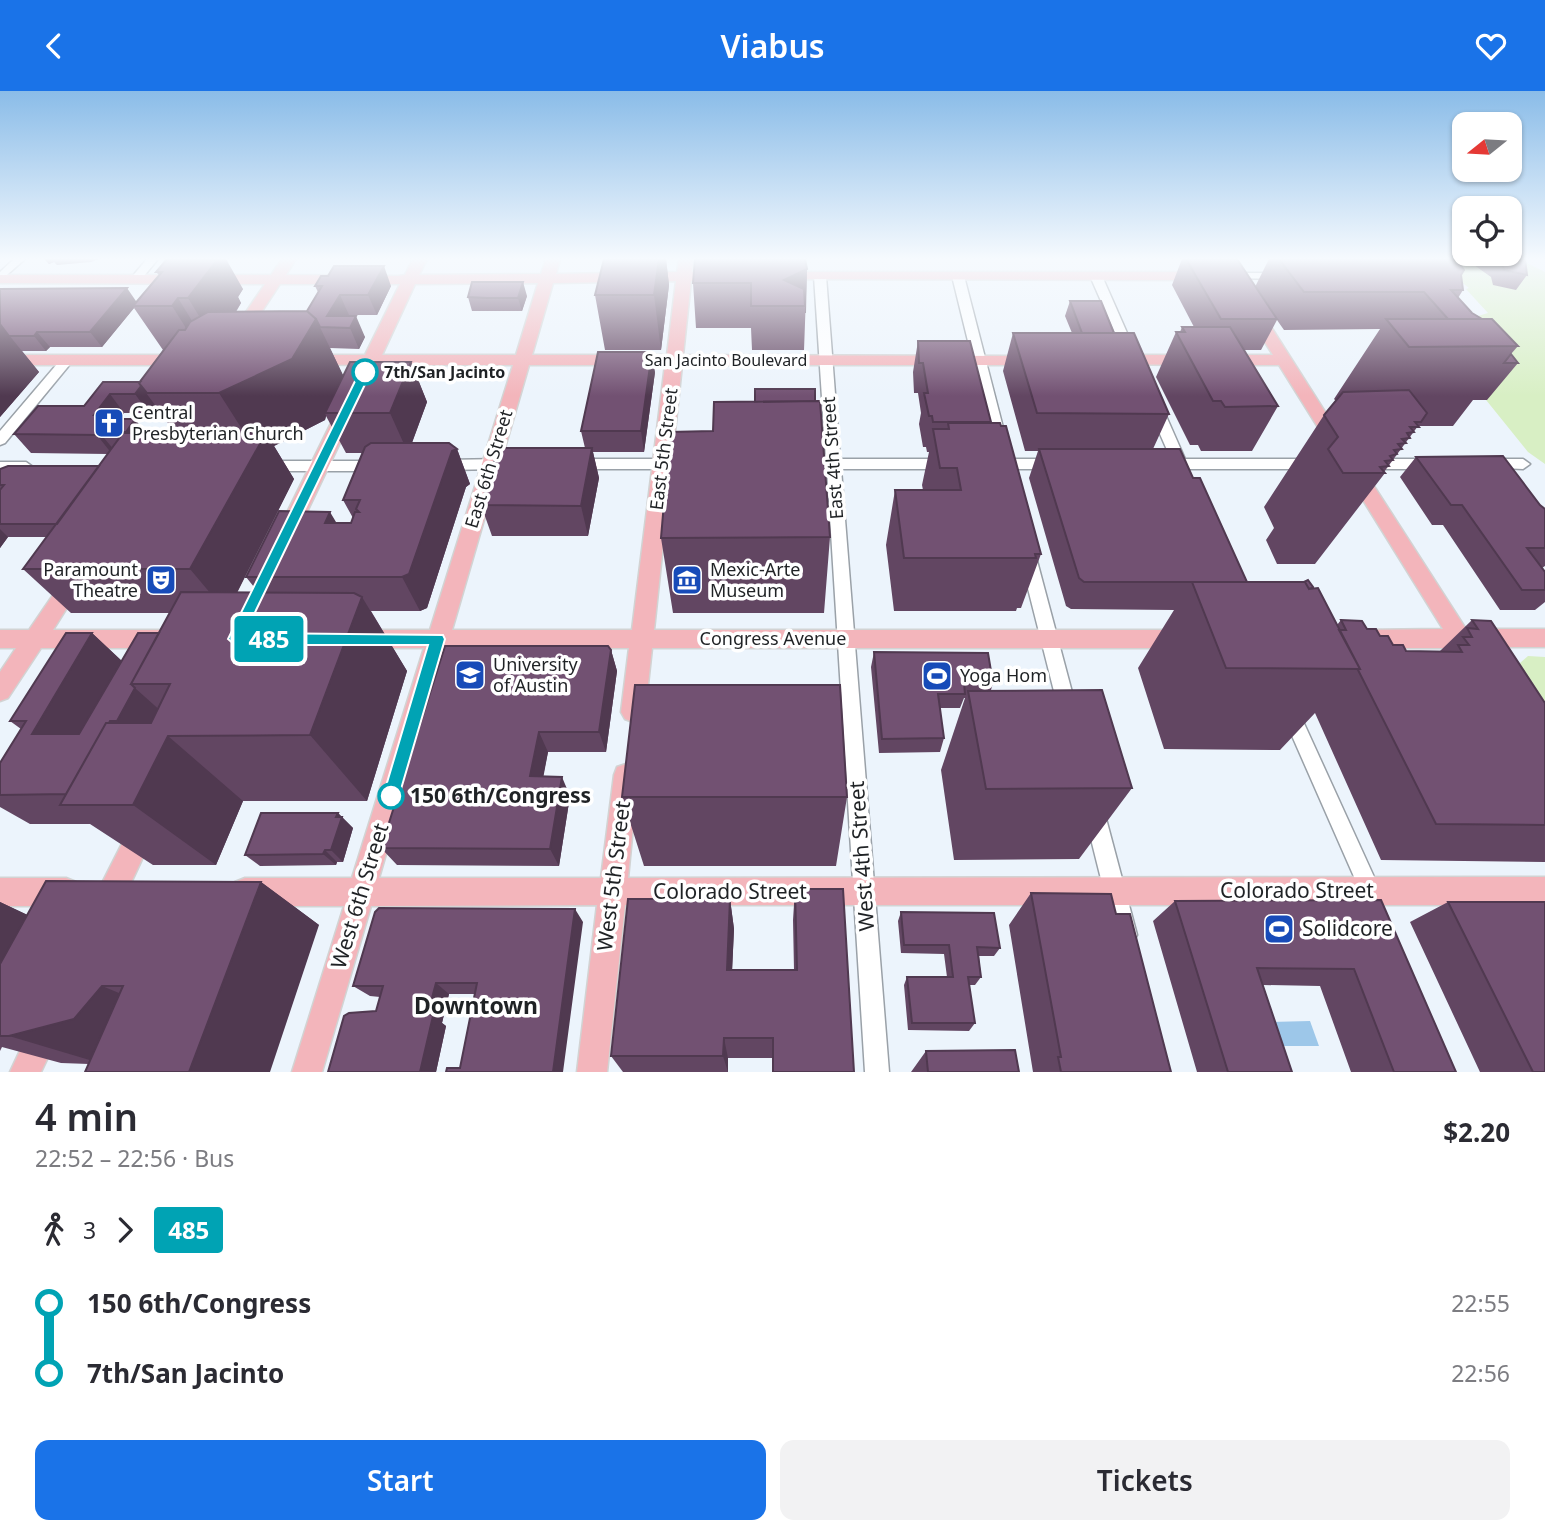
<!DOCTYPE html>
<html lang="en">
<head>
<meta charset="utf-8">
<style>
  :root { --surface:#fff; --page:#f2f2f3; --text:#2b2b33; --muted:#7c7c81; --accent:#1a73e8 }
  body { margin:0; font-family:"Noto Sans",sans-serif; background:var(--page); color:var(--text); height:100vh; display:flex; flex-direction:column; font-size:26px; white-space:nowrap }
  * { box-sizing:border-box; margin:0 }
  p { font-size:23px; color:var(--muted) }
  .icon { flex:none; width:38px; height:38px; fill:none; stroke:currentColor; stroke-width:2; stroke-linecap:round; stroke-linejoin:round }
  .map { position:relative; height:981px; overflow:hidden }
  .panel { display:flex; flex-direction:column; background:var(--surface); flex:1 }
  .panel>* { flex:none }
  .badge { padding:0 14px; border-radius:5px; font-size:24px; line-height:46px }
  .needle { width:46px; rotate:252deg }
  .fabs { position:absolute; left:1452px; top:21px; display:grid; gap:14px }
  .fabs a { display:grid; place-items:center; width:70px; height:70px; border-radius:14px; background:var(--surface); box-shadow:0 2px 5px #0004; font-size:35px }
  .map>.badge { position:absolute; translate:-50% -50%; box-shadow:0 0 0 4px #fff }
  .legs { display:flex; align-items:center; gap:10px; height:77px; padding:0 35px; font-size:23px }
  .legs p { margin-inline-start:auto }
  .headline { display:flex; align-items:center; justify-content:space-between; height:119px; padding:0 35px }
  h1 { font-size:38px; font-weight:600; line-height:52px }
  .button { display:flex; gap:14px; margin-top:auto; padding:14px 35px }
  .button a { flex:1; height:80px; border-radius:14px; background:var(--accent); color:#fff; font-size:28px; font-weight:600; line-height:80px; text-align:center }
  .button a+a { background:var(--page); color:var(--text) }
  ul { padding:0 35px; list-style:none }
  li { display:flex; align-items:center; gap:24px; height:70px; font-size:26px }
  li i { display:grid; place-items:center; width:10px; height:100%; margin:0 9px; background:currentColor }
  li i::after { content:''; width:18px; height:18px; margin:-9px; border:5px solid; border-radius:50%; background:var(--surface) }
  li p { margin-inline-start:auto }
  li:first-child i { background:linear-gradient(#0000 50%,currentColor 0) }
  li:last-child i { background:linear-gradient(currentColor 50%,#0000 0) }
  header { display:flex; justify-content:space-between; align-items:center; height:91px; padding:0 35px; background:var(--accent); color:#fff; font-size:32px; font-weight:600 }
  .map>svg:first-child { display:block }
  .green { fill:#d8efc4 }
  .water { fill:#9dc7e9 }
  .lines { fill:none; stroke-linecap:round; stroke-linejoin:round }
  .minor-casing { stroke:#9aa1a8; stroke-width:3 }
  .major-casing { stroke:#d2d3d3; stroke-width:3 }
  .minor { fill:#fff; fill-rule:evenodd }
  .major { fill:#f3b5bb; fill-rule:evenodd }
  .wall { fill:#624662; fill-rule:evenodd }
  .shaded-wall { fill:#503950 }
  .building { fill:#725172; stroke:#503950; stroke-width:2 }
  .line-1 { fill:#00a3b4; stroke:#fff; stroke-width:2 }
  .stop-1-dot { fill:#fff; stroke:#00a3b4; stroke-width:3.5 }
  .labels { text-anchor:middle; stroke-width:7; stroke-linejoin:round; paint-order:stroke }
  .far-street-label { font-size:16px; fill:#1f2225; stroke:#fff }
  .far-stop-label { font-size:16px; font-weight:bold; fill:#1f2225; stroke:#fff; text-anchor:start }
  .poi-label { font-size:18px; fill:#1f2225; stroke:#fff; text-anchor:start }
  .street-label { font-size:18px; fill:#1f2225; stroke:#fff }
  .near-stop-label { font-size:21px; font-weight:bold; fill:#1f2225; stroke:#fff; text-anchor:start }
  .near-street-label { font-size:21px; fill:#1f2225; stroke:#fff }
  .near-poi-label { font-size:21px; fill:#1f2225; stroke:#fff; text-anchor:start }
  .near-neighbourhood-label { font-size:23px; font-weight:bold; fill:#1f2225; stroke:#fff }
</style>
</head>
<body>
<header><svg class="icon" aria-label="back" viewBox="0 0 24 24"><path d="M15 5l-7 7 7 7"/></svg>Viabus<svg class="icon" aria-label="heart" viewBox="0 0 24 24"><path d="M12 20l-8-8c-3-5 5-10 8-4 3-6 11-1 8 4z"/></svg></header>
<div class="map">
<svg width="1545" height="981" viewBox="0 0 1545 981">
  <rect width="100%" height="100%" fill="#ecf4fc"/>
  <!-- green -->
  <path class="green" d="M1361,168H1519L1545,181V373L1528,361L1474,294L1482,229L1478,225L1488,222L1466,198L1469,197C1449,178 1389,174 1361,168Z
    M1528,565L1545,566V633L1522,588L1520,572Z"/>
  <!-- water -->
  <path class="water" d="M1310,930L1319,955H1278L1269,931Z"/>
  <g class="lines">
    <!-- minor casing -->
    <g class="minor-casing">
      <path id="minor" d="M14,168H25L0,190V181Z
        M147,168H158L139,191H131V187Z
        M820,182L826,185L840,368H947L954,373L947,378H841L889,981H865L827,378H804L797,373L804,368H826L814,185Z
        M958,182L964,185L1007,352L1000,357L993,352L952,185Z
        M1096,182L1102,185L1135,260L1133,263H1125L1123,260L1090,185Z
        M1231,182H1282L1288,185L1282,188L1227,187V183Z
        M67,265L71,266V272L5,352L0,354V340L63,266Z
        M1156,314L1163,318L1185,368H1311L1318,373L1311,378H1189L1182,383L1175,378L1160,376L1158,373L1160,370L1171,368L1149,318Z
        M502,368L509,373L502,378L444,379L437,374L444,369Z
        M577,368H674L681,373L674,378H577L570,373Z
        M997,368H1055L1062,373L1055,378H997L990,373Z
        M1371,368H1430L1437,373L1430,378H1371L1364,373Z
        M1487,368H1523L1530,373L1523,378L1482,376L1480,373Z
        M265,370H376L383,375L376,380H265L258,375Z
        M0,371H26L33,376L26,381H0Z
        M1028,460L1036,466L1077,620L1074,625L1068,628L1062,625L1059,620L1020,466Z
        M1291,614L1297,617L1380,799L1383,806L1380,813L1373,816L1366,813L1282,622L1285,617Z
        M1094,711L1101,714L1104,720L1137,844L1133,851L1126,855L1119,851L1115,844L1084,720L1087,714Z"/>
    </g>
    <!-- major casing -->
    <g class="major-casing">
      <path id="major" d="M282,168H296L286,184L398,185L405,184L413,168H427L419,184L541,183L546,168H560L556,183L677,181L679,168H693L692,181H722L729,185L722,189L691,190L683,264L1040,265L1042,269L1034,274H682L654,539H1182L1190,542L1193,548L1190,554L1182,557H652L645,621L641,628L633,631L625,628L621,621L629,557H446L379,787H601L614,684L617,676L626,673L635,676L638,684L628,787L1545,786V814H625L607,981H577L597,814L371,815L322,981H292L344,815H245L235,811L231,801L235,791L245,787H352L424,557H361L353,554L350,548L353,542L361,539H430L513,274H377L372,283L366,284L358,279L360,274L300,273L298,269L306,264H365L400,193H280L245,246L239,248L231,243L265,193L0,192V184H271ZM676,190L667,264H532L553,192ZM538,192L516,264H382L415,193ZM529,274H665L632,539H452Z
        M778,181H1205L1212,185L1205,189L773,188L771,185Z
        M1253,215L1261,220L1341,346L1344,350L1341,354H1329L1279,274H1223L1215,269L1223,264H1273L1245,220Z
        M0,264H183L191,269L183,274H0Z
        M1118,264H1191L1199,269L1191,274L1112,273L1110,269Z
        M347,312L356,318L295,446L292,451L285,453L278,451L275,446L338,318Z
        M1354,373L1361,375L1466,538H1545V556H1477L1474,564C1464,567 1459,565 1454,557H1362L1354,554L1351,548L1354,542L1362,539L1443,538L1345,380L1347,375Z
        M75,480L82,482L85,488L53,539H160L168,542L171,548L168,554L160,557H41L8,607L0,610V581L16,557H0V539H29L68,482Z
        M144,724L153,727L157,736L116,824L106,828L96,824L92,814L96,804L135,727Z
        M0,787H66L76,791L80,801L76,811L66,815H0Z
        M45,926L56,930L60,941L41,981H10L34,930Z"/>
    </g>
    <!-- minor -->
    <use href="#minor" class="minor"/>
    <!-- major -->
    <use href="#major" class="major"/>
  </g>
  <!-- wall -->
  <path class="wall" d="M44,168H99L91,171L57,174L54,171L49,173Z
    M167,168L243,198L238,206L241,212L236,221L307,220L318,201L315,195H391L377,224H349L348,225L365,246L359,258L330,257L343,285L411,271L427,311L412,352L457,358L470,393L466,396L427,517L420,520H371L407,580L367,710H243L216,774H153L90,733H30L0,716V672L21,638L10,630L92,542L122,570L159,542L170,522H71L23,478L47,446H8L0,457V378L99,375L108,363L31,362L14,343L84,315L103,291H140L163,259L134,217L102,256H50L46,260H22L39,281L0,326V198L136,211L159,184L156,181ZM155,314L175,342H146L120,328L124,322H149ZM326,325L346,362H362L343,409L353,427L351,432H336L246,486L258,501H237L294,388L274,355L325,329Z
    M604,168H666L669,194L661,259H605L595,204Z
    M1182,168H1237L1255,196L1269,168H1454L1461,184L1463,199L1458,207L1472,222L1518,255L1511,263L1518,272L1487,309H1473L1453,335H1418L1384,381L1385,382L1315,473H1277L1266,449L1274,437L1264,416L1324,324L1336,310L1334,308L1380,238L1284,239L1277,229L1261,259H1244L1278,315L1252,360H1201L1198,354H1190L1156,286L1176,241H1180L1182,236H1194L1172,194Z
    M1479,168H1525L1527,184L1516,199L1493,194L1491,186L1474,174Z
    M807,178L804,259H752L751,237H696L693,192Z
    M527,205L522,220H472L468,206Z
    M1070,210L1114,242L1169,323L1153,358L1193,387L1247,491L1312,497L1337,534L1341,529L1367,538L1406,560L1439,561L1472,529L1545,612V771L1381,769L1315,622L1280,659L1164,658L1138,577L1174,519L1071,518L1066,515L1029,387L1038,360H1025L1003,280L1013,242H1072L1065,225Z
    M918,250L991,331L1041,463L1021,517H1017L1016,520H894L886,454L895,399H923L922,394L929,361H927L926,356H923L919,333L921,322L918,302H914L913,281Z
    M655,281L644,361H593L599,387L588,445H492L481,414L585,357L581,340Z
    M815,310L830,446L824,522H673L661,447L713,340Z
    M1416,366L1540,414L1545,418V475L1542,477L1545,481V511L1535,519H1500L1443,434H1432L1400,386Z
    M611,559L617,580L606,661H548L543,685L570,705L559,775L397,774L381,757Z
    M874,561L993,592L991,599L1132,697L1079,768L954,769L941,679L965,607H964L960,617H940L944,647L940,661L879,662L871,576Z
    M622,706H847L836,775H644Z
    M338,722L353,737L343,771H337L336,774L260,775L245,764Z
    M261,791L319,834L89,973L61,972L2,956L0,960V811L27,824Z
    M795,798H843L773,967H728V981H623L611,965L730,808L734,838L732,879H794L793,829Z
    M1031,802L1116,823L1171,981H1033L1009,834Z
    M1381,809L1456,981H1351L1320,895L1263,894L1292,981H1197L1153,830L1175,810Z
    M1448,811L1545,981H1480L1410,831Z
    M901,821L1000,857L994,865H979L981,886L975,894H969L975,932L969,940L908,939L904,894L907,886H947L944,863L901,862L898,830Z
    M583,831L460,977L475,903H449L442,932L446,935L436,981H328L376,920L380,906L370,905L353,895Z
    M926,960L1019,981H911Z"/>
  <!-- shaded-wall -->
  <path class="shaded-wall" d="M45,168H52L54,171L49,173Z
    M209,168H226L243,198L238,206L241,212L215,251L188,207Z
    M659,168H666L669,194L661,259L654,204Z
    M384,175L391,195L377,224L368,204Z
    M807,178L806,222H805V215L784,189Z
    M523,191L527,205L522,220L518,207Z
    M127,197L138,213L133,215L134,217L102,256L90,241Z
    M340,204L349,224L342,237L327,225Z
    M178,207L205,251L200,259L172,215Z
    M356,225L365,246L359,258L350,237Z
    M316,228L345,288L325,322L326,325L325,329L274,355L294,388L227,522L190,478L256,360L219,302Z
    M0,233L39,281L0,326Z
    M37,241L50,256L46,260L34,245Z
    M652,261L655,281L644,361L641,340Z
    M411,271L427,311L408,362L390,322Z
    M141,295L155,314L149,322L135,303Z
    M110,303L124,322L117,331L94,324Z
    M135,328L149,347L141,360L126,341Z
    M99,341L115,360L112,363L97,344Z
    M592,357L599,387L588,445L581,415Z
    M457,358L470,393L466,396L427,517L420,520L402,486L452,360Z
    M330,421L351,456L325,432Z
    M0,438L8,446L0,457Z
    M362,506L407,580L367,710L310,644Z
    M92,542L129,577L76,675L32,643Z
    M611,559L617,580L606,661L599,641Z
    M135,597L172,630L156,662L117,630Z
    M539,641L548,661L540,704L530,685Z
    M168,645L243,710L216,774L133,714Z
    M562,686L570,705L559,775L550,758Z
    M338,722L353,737L343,771L331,759Z
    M325,759L337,771L336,774L323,763Z
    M261,791L319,834L270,981H189Z
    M730,808L734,838L731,904L727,879Z
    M0,811L62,840L0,945Z
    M575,818L583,831L563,981H553Z
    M436,892L449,903L442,932L428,922Z
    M102,895L182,928L103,973L9,945Z
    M433,925L446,935L436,981H420Z
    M724,947L728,967V981L723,965Z"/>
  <!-- building -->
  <path class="building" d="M167,168L217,169L188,207H178L172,215H133L162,181H156Z
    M604,168H659L654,204H595Z
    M695,168H805L807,178L784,189L804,198L805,215H751V192H693Z
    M1186,168H1237L1277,228H1221Z
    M1279,168H1454L1457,169L1464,179L1461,184L1463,199H1451L1472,222L1482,228H1448L1424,201H1304Z
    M1497,168H1525L1527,184L1504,179L1502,171Z
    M334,175H384L368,204H340L327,225H356L350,237L320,236L316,228L307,220L322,195H315L321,185H328Z
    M472,191H523L518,207H487L468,206Z
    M127,197L90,241H37L34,245H9L0,233V198Z
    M1070,210H1101L1114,242H1082Z
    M307,220L316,228L292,268L219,302H147L139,292L179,239H185L190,231L208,221Z
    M1386,228H1492L1518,255L1409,256Z
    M1182,236H1230L1278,315L1225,316L1221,310H1213L1176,241H1185Z
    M1013,242H1134L1169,323L1037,322Z
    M918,250H970L991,331H933L932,325H929L924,302H928L923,272H919Z
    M598,261H652L641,340H581Z
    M1511,263L1518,272H1504Z
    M350,271H411L390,322H325Z
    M103,291H140L139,292L141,295L135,303H110L94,324H112L109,328H135L126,341H99L97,344L14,343L38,315H84Z
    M755,298H815V310L755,311Z
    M1409,299L1427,322L1421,331H1415L1419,336H1410L1414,341L1407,342L1410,347L1402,348L1406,352L1398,353L1402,358L1394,359L1397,363L1390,365L1393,369L1385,370L1389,375L1380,376L1385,382H1343L1328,358L1338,346L1324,324L1343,301Z
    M820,310L830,446L661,447L670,341L713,340L714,311Z
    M948,332H1000L1001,335H1006L1041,463H1035L1036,467H904L895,399H961L957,377H940L933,338H949Z
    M123,342H266L190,478H23Z
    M371,352H449L457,358L452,360L409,483L402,486H246L279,420L330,421L325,432H351L355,421H359L356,418L360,409H343L365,356Z
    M498,357H592L581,415L481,414Z
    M1039,358H1180L1193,387H1200L1247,491H1084L1079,487Z
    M1503,365L1540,414L1545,418V457H1527L1545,481V499H1522L1462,414H1451L1416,366Z
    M8,375H99L57,433H0V399L4,394H0V378Z
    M1308,489L1313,496L1312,497L1309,498L1305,491H1304Z
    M1192,491H1305L1309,498L1318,497L1360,578L1226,577Z
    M181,501L354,502L362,506L310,644L168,645L133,714H60L106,632H151L170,593H131Z
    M1341,529L1362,530L1367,538H1376L1380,545H1388L1393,554H1403L1406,560L1462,561L1458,554H1469L1463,546H1472L1467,537L1478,538L1472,529L1491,530L1545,612V734L1436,733L1358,579L1360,578L1339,539H1346Z
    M66,542H92L32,643H79L138,542H159L131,593L135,597L117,630H110L109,632H106L66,703L0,704V672L26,630H10Z
    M445,555H608L611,559L599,641H539L530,685L562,686L550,758L381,757Z
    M874,561L988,562L993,592H964L965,603H938L944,647L882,648Z
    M635,594H840L847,706H622Z
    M1102,599L1132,697L986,698L968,600Z
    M261,722H338L336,726H342L331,759H325L323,763L245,764Z
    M46,790L261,791L189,981H85L123,895H102L74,928L9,945H0V873Z
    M795,798H843L854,981H773V947H724L723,965H611L628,808H730L727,879H797Z
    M1031,802L1111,803L1116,823H1130L1171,981H1061L1058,966H1061Z
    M1381,809L1456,981H1394L1354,878L1257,877L1292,981H1228L1175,810Z
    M1448,811H1545V981H1533Z
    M379,817L575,818L553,981H446L447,977H460L477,892H436L428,922L433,925L420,981H328L344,925L349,922L376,920L383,895H353L375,821Z
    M901,821L994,822L1000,857L977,856L981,886H968L975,932H912L907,886H953L949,854H904Z
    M1015,959L1019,981H928L926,960Z"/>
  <!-- sky -->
  <linearGradient id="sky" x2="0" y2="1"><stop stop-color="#8abce8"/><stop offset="0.55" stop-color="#f6fafe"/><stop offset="1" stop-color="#f6fafe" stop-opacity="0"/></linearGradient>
  <rect width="1545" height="305" fill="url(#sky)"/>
  <!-- line-1 -->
  <path class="line-1" d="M361,278L371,281L245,542L443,544L445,548L399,705L397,710L391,712L385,710L383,705L428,554H235L228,548Z"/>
  <!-- icons -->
  <defs>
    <g id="church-square" transform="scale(1.575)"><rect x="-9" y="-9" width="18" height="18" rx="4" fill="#174bb8" stroke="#fff"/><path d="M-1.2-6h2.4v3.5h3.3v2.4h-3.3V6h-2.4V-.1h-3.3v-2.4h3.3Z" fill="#fff"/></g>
    <g id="theatre-square" transform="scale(1.575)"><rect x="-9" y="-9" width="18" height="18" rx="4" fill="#174bb8" stroke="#fff"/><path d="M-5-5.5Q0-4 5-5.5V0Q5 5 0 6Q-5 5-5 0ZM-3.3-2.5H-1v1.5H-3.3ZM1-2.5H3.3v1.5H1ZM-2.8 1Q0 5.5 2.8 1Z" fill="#fff"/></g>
    <g id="museum-square" transform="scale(1.575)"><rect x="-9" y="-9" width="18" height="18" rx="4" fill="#174bb8" stroke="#fff"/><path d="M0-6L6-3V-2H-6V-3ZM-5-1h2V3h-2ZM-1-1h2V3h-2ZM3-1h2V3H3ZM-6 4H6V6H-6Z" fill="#fff"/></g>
    <g id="university-square" transform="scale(1.575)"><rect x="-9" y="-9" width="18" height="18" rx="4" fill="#174bb8" stroke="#fff"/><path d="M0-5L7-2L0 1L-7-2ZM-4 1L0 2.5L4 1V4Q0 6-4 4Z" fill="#fff"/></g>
    <g id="stadium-square" transform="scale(1.575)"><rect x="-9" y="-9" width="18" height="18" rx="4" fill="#174bb8" stroke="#fff"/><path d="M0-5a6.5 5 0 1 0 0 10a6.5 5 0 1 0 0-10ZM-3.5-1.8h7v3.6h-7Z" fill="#fff"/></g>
  </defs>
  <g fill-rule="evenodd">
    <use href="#church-square" x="109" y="332"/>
    <use href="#theatre-square" x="161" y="489"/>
    <use href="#museum-square" x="687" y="489"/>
    <use href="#university-square" x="470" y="584"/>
    <use href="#stadium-square" x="937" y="585"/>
    <use href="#stadium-square" x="1279" y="838"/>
  </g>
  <!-- markers -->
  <g class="stop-1-dot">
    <circle cx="365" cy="281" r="12"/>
    <circle cx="391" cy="705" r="12"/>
  </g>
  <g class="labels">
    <!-- far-street labels -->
    <g class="far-street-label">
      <text x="726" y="275">San Jacinto Boulevard</text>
    </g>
    <!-- far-stop labels -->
    <g class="far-stop-label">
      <text x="384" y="287">7th/San Jacinto</text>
    </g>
    <!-- poi labels -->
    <g class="poi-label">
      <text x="132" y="328">Central<tspan x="132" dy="21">Presbyterian Church</tspan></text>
      <text x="138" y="485" text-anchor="end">Paramount<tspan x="138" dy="21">Theatre</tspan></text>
      <text x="710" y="485">Mexic-Arte<tspan x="710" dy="21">Museum</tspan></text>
      <text x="493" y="580">University<tspan x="493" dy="21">of Austin</tspan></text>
      <text x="960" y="591">Yoga Hom</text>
    </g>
    <!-- street labels -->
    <g class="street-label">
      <text transform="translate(664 358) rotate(-83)" y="6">East 5th Street</text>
      <text transform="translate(833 367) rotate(-94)" y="6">East 4th Street</text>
      <text transform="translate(489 378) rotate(-73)" y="6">East 6th Street</text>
      <text x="773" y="554">Congress Avenue</text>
    </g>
    <!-- near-stop labels -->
    <g class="near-stop-label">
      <text x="410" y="712">150 6th/Congress</text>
    </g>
    <!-- near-street labels -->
    <g class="near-street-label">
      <text transform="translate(862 765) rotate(-94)" y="7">West 4th Street</text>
      <text transform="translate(614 785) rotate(-83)" y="7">West 5th Street</text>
      <text x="1297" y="807">Colorado Street</text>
      <text x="730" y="808">Colorado Street</text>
      <text transform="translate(360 805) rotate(-73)" y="7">West 6th Street</text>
    </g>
    <!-- near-poi labels -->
    <g class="near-poi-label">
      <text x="1302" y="845">Solidcore</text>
    </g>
    <!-- near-neighbourhood labels -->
    <g class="near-neighbourhood-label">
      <text x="476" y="923">Downtown</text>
    </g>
  </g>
</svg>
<div class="fabs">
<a><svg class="needle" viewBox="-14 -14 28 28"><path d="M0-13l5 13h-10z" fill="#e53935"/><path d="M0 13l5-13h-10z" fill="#7c7c81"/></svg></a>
<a><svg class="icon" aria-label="locate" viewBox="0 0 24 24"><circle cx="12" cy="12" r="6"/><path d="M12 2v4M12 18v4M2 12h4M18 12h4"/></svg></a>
</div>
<b class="badge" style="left:269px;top:548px;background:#00a3b4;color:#fff">485</b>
</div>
<section class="panel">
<div class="headline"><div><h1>4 min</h1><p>22:52 – 22:56 · Bus</p></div><b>$2.20</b></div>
<div class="legs"><svg class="icon" aria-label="walk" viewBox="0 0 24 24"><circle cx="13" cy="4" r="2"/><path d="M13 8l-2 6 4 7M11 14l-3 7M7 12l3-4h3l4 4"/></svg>3<svg class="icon" aria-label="forward" viewBox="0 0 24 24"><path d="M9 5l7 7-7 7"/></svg><b class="badge" style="background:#00a3b4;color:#fff">485</b></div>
<ul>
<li><i style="color:#00a3b4"></i><b>150 6th/Congress</b><p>22:55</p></li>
<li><i style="color:#00a3b4"></i><b>7th/San Jacinto</b><p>22:56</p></li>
</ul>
<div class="button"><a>Start</a><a>Tickets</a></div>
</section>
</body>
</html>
